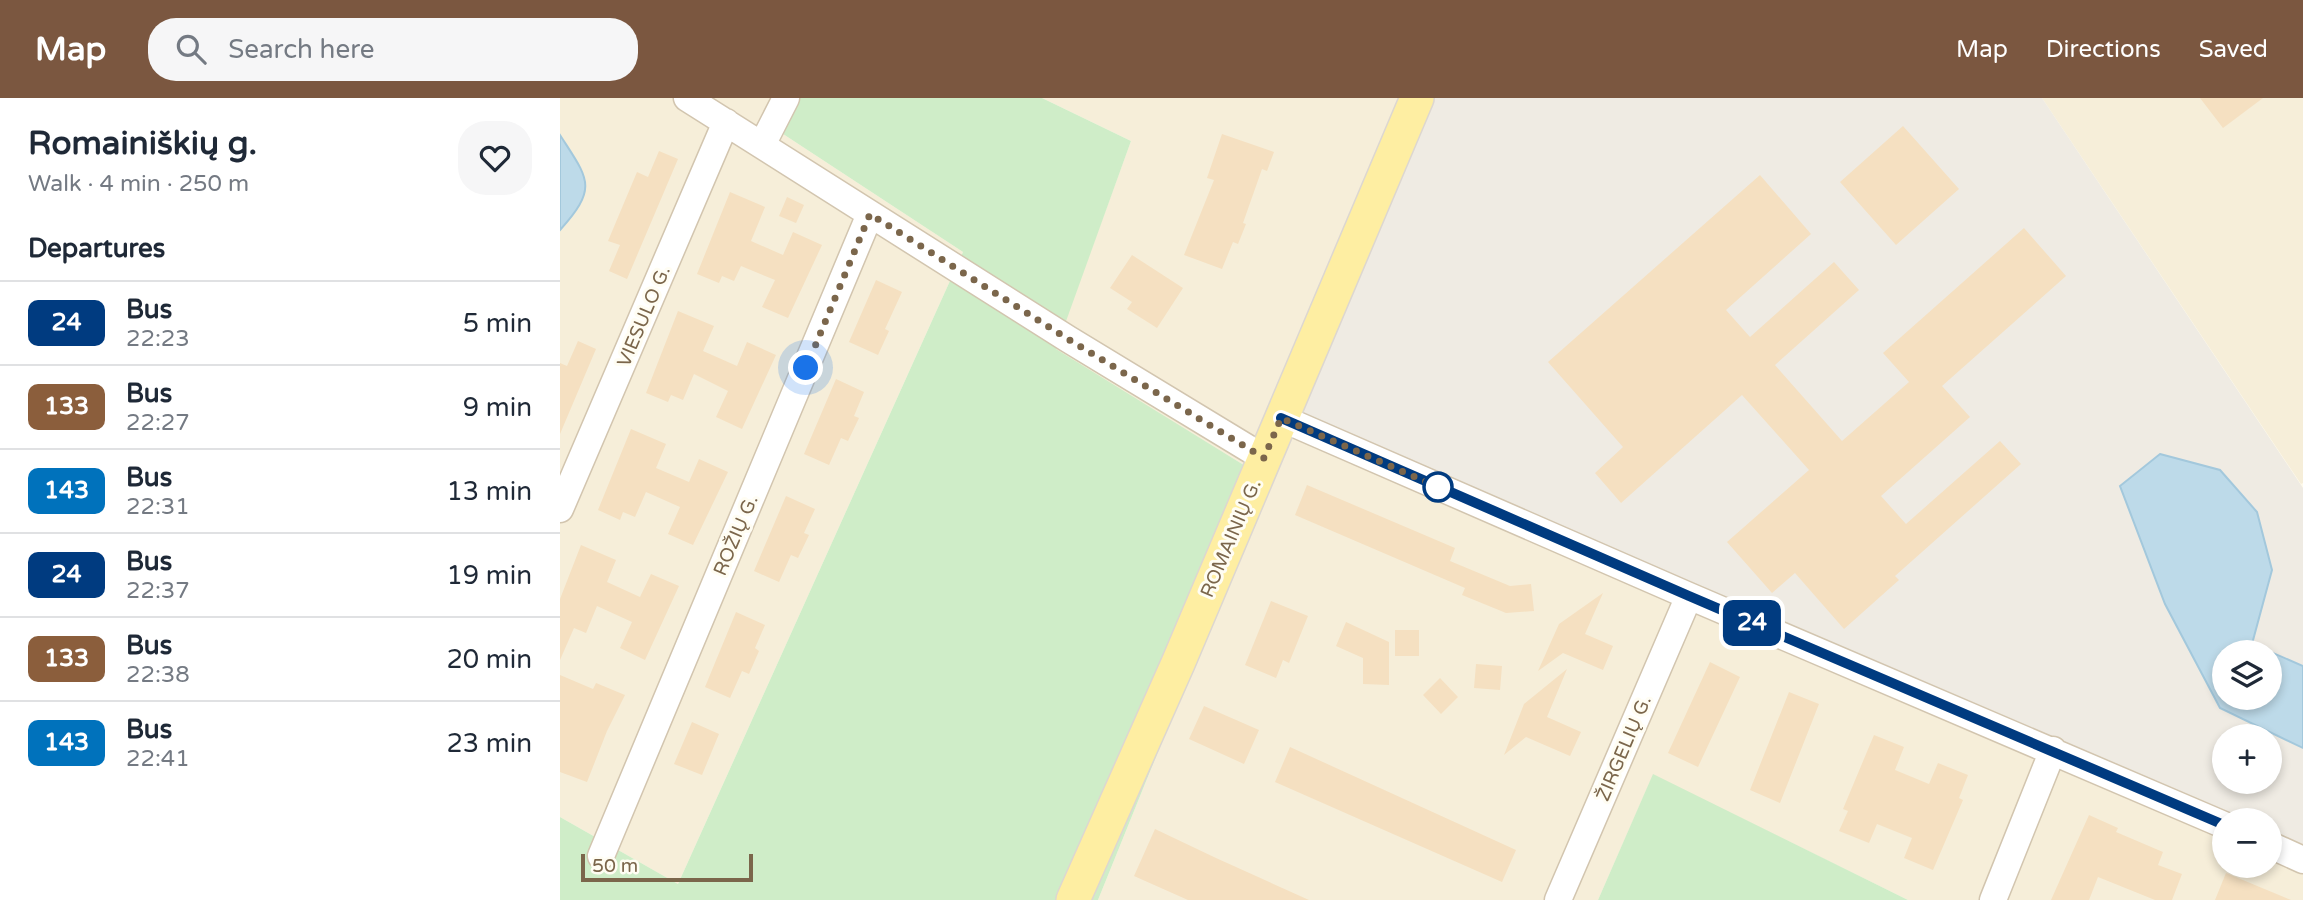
<!DOCTYPE html>
<html lang="en">
<head>
<meta charset="utf-8">
<style>
  :root { --surface:#fff; --page:#f6f6f7; --text:#1f2937; --muted:#747a83; --line:#e0e1e3; --accent:#7b5740 }
  body { margin:0; font-family:"Varela Round",sans-serif; background:var(--page); color:var(--text); height:100vh; display:flex; flex-direction:column; font-size:26px; white-space:nowrap }
  * { box-sizing:border-box; margin:0 }
  p { font-size:23px; color:var(--muted) }
  .icon { flex:none; width:38px; height:38px; fill:none; stroke:currentColor; stroke-width:2; stroke-linecap:round; stroke-linejoin:round }
  .map { position:relative; flex:1; overflow:hidden }
  .side { display:flex; flex-direction:column; background:var(--surface); width:560px }
  .side>* { flex:none }
  .badge { padding:0 14px; border-radius:10px; font-size:24px; line-height:46px }
  .tools { position:absolute; left:1652px; top:542px; display:grid; gap:14px }
  .tools a { display:grid; place-items:center; width:70px; height:70px; border-radius:50%; background:var(--surface); box-shadow:0 4px 10px #0003; font-size:35px }
  .scale { position:absolute; left:21px; bottom:18px; width:172px; box-sizing:border-box; padding-left:7px; border:4px solid #7b664b; border-top:0; font-size:19px; line-height:24px; white-space:nowrap; color:#7b664b; -webkit-text-stroke:5px #fffdf3; paint-order:stroke }
  .you { position:absolute; width:35px; height:35px; margin:-18px; border:5px solid #fff; border-radius:50%; background:#1a73e8; box-shadow:0 0 0 10px #1a73e833 }
  .map>.badge { position:absolute; translate:-50% -50%; box-shadow:0 0 0 4px #fff }
  h2 { padding:0 28px; font-size:26px; line-height:63px }
  .round { display:grid; place-items:center; flex:none; width:74px; height:74px; border-radius:28px; background:var(--page) }
  .headline { display:flex; align-items:center; justify-content:space-between; height:119px; padding:0 28px }
  h1 { font-size:33px; font-weight:700; line-height:52px }
  ul { padding:0; list-style:none }
  li { display:flex; align-items:center; gap:21px; height:84px; padding:0 28px; border-top:2px solid var(--line) }
  li div { flex:1 }
  li b { display:block; font-size:26px }
  li em { font-style:normal }
  li .badge { min-width:77px; font-weight:700; text-align:center }
  header { display:flex; align-items:center; gap:42px; box-sizing:border-box; height:98px; padding:0 35px; background:var(--accent); color:#fff }
  header strong { font-size:33px }
  nav { display:flex; gap:38px; margin-inline-start:auto; font-size:24px }
  .search { width:490px; height:63px; background:var(--page); display:flex; align-items:center; gap:18px; box-sizing:border-box; padding:0 24px; border-radius:28px; color:var(--muted); font-size:26px }
  main { display:flex; flex:1; min-height:0 }
  .map>svg:first-child { display:block }
  .residential { fill:#f6eed9 }
  .industrial { fill:#efebe3; fill-rule:evenodd }
  .green { fill:#cfedc8 }
  .water { fill:#bddae9; stroke:#a3c8dc; stroke-width:2; fill-rule:evenodd }
  .building { fill:#f5e0c1 }
  .lines { fill:none; stroke-linecap:round; stroke-linejoin:round }
  .minor-casing { stroke:#d2c5af; stroke-width:29 }
  .major-casing { stroke:#ddd7d0; stroke-width:36 }
  .minor { stroke:#fff; stroke-width:26 }
  .major { stroke:#feeea2; stroke-width:33 }
  .line-casing { stroke:#fff; stroke-width:16 }
  .line { stroke:#003b80; stroke-width:10 }
  .walk { stroke:#7b664b; stroke-width:7; stroke-dasharray:0 12.6 }
  .stop-dot { fill:#fff; stroke:#003b80; stroke-width:3.5 }
  .labels { text-anchor:middle; stroke-width:6; stroke-linejoin:round; paint-order:stroke }
  .street-label { font-size:19px; fill:#7b664b; stroke:#fffdf3 }
</style>
</head>
<body>
<header>
<strong>Map</strong>
<div class="search"><svg class="icon" aria-label="search" viewBox="0 0 24 24"><circle cx="10" cy="10" r="6"/><path d="M15 15l6 6"/></svg>Search here</div>
<nav><a>Map</a><a>Directions</a><a>Saved</a></nav>
</header>
<main>
<section class="side">
<div class="headline"><div><h1>Romainiškių g.</h1><p>Walk · 4 min · 250 m</p></div><a class="round"><svg class="icon" aria-label="heart" viewBox="0 0 24 24"><path d="M12 20l-8-8c-3-5 5-10 8-4 3-6 11-1 8 4z"/></svg></a></div>
<h2>Departures</h2>
<ul>
<li><span class="badge" style="background:#003b80;color:#fff">24</span><div><b>Bus</b><p>22:23</p></div><em>5 min</em></li>
<li><span class="badge" style="background:#8b5e3c;color:#fff">133</span><div><b>Bus</b><p>22:27</p></div><em>9 min</em></li>
<li><span class="badge" style="background:#0072bc;color:#fff">143</span><div><b>Bus</b><p>22:31</p></div><em>13 min</em></li>
<li><span class="badge" style="background:#003b80;color:#fff">24</span><div><b>Bus</b><p>22:37</p></div><em>19 min</em></li>
<li><span class="badge" style="background:#8b5e3c;color:#fff">133</span><div><b>Bus</b><p>22:38</p></div><em>20 min</em></li>
<li><span class="badge" style="background:#0072bc;color:#fff">143</span><div><b>Bus</b><p>22:41</p></div><em>23 min</em></li>
</ul>
</section>
<div class="map">
<svg width="1743" height="802" viewBox="0 0 1743 802">
  <rect width="100%" height="100%" fill="#fefaeb"/>
  <!-- residential -->
  <path class="residential" d="M0,0H233L217,32L403,154L118,786L0,719Z
    M482,0H871L1479,637L1678,723H1664V768H1710V736L1743,750V802H1348L1093,677L1038,802H538L708,382L495,251L571,43Z
    M1482,0H1743V385L1741,386Z"/>
  <!-- industrial -->
  <path class="industrial" d="M871,0H1482L1743,390V750L1710,736V723H1678L735,314ZM1664,555H1710V600H1664ZM1664,639H1710V684H1664Z"/>
  <!-- green -->
  <path class="green" d="M233,0H482L571,43L496,251L708,382L538,802H0V719L118,786L403,154L217,32Z
    M1093,676L1348,802H1038Z"/>
  <!-- water -->
  <path class="water" d="M0,37C28,81 39,89 0,132Z
    M1600,356L1660,372L1697,414L1712,472L1692,546L1743,568V650L1660,610L1605,506L1560,388ZM1664,555H1710V600H1664Z"/>
  <!-- building -->
  <path class="building" d="M1640,0H1703L1663,30Z
    M1343,28L1399,91L1336,147L1280,84Z
    M662,36L714,54L707,73L702,71L683,125L686,126L678,146L673,144L662,171L624,157L654,82L647,80Z
    M99,53L118,61L67,181L49,173L60,147L48,143L77,74L88,79Z
    M1200,77L1251,136L1166,212L1190,239L1274,164L1299,192L1215,267L1282,343L1349,284L1323,255L1464,130L1506,178L1382,288L1410,319L1321,398L1346,426L1440,343L1461,366L1335,478L1339,482L1284,531L1235,475L1212,495L1167,444L1249,372L1182,297L1061,405L1035,375L1063,349L988,264Z
    M170,94L205,109L191,143L223,157L233,134L262,147L228,220L202,209L215,182L181,168L174,183L162,178L159,185L137,176Z
    M227,99L244,107L236,125L219,118Z
    M572,157L623,190L597,230L567,211L572,204L550,190Z
    M316,182L342,194L325,231L329,233L318,257L289,244Z
    M118,213L154,228L143,253L177,268L187,244L216,257L182,331L156,319L168,293L134,276L123,302L111,297L108,304L86,295Z
    M18,243L36,251L0,336V265L7,268Z
    M276,281L304,294L294,318L299,320L288,343L281,340L269,367L244,356Z
    M71,331L106,346L96,370L129,384L139,361L168,374L133,447L108,436L120,409L86,394L75,419L63,414L60,422L38,412Z
    M747,387L895,450L890,463L950,488L971,486L974,513L946,515L902,497L905,490L735,417Z
    M226,398L255,411L244,435L249,437L238,460L231,457L219,484L194,473Z
    M21,447L56,462L47,484L80,499L91,476L119,488L85,562L60,550L72,524L37,508L26,535L14,530L0,562V501Z
    M1043,495L1025,536L1053,548L1043,572L1003,555L978,573L999,526Z
    M711,503L748,518L729,565L723,562L716,580L685,567Z
    M176,514L205,527L195,550L199,553L189,576L182,573L170,600L145,589Z
    M786,524L829,544V587L803,586V560L776,548Z
    M835,532H859V558H835Z
    M1150,564L1180,579L1138,669L1108,655Z
    M916,566L942,568L940,592L914,590Z
    M1007,571L987,619L1021,634L1010,658L966,639L944,657L964,606Z
    M0,577L33,591L36,585L65,597L47,633L27,684L0,674Z
    M880,580L898,599L881,616L863,597Z
    M1229,594L1259,606L1220,705L1190,692Z
    M644,608L699,632L684,666L629,641Z
    M132,624L159,636L142,677L114,666Z
    M1314,637L1344,649L1335,672L1369,686L1378,665L1408,677L1399,700L1403,702L1373,772L1344,760L1352,740L1317,726L1309,745L1279,733L1288,713L1283,711Z
    M730,649L956,752L942,784L715,684Z
    M1529,717L1558,730L1556,734L1603,754L1598,767L1622,776L1612,802H1595L1538,779L1529,802H1491Z
    M595,731L656,760L749,802H628L574,778Z
    M1666,775L1731,802H1655Z"/>
  <g class="lines">
    <!-- minor casing -->
    <g class="minor-casing">
      <path id="minor" d="M127,0L508,241L704,360
        M202,47L226,0
        M721,320L1129,498L1664,727
        M0,411L166,24
        M1710,747L1743,762
        M41,758L310,116
        M998,802L1129,498
        M1433,802L1493,652"/>
    </g>
    <!-- major casing -->
    <g class="major-casing">
      <path id="major" d="M513,802L619,563L857,0"/>
    </g>
    <!-- minor -->
    <use href="#minor" class="minor"/>
    <!-- major -->
    <use href="#major" class="major"/>
  </g>
  <g class="lines">
    <!-- line casing -->
    <g class="line-casing">
      <path id="line" d="M721,320L1129,498L1664,727"/>
    </g>
    <!-- line -->
    <use href="#line" class="line"/>
    <!-- walk -->
    <path class="walk" d="M246,270L310,116L508,241L704,360L721,320L878,389"/>
  </g>
  <!-- markers -->
  <circle class="stop-dot" cx="878" cy="389" r="14"/>
  <g class="labels">
    <!-- street labels -->
    <g class="street-label">
      <text transform="translate(83 218) rotate(-67)" y="7">VIESULO G.</text>
      <text transform="translate(175 437) rotate(-67)" y="7">ROŽIŲ G.</text>
      <text transform="translate(670 440) rotate(-67)" y="7">ROMAINIŲ G.</text>
      <text transform="translate(1063 650) rotate(-67)" y="7">ŽIRGELIŲ G.</text>
    </g>
  </g>
</svg>
<div class="tools">
<a><svg class="icon" aria-label="layers" viewBox="0 0 24 24"><path d="M12 4l9 5-9 5-9-5zM3 14l9 5 9-5"/></svg></a>
<a>+</a>
<a>−</a>
</div>
<div class="scale">50 m</div>
<div class="you" style="left:246px;top:270px"></div>
<b class="badge" style="left:1192px;top:525px;background:#003b80;color:#fff">24</b>
</div>
</main>
</body>
</html>
